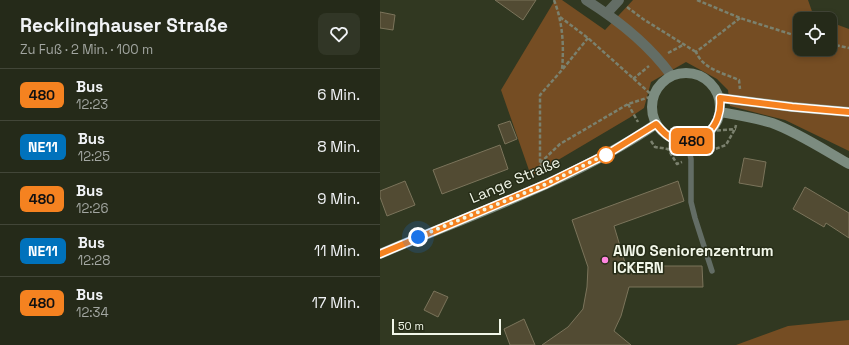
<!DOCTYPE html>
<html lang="de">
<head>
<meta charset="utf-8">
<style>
  :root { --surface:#252a19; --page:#313626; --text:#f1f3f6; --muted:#a3a7a2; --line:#424638 }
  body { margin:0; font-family:"Space Grotesk",sans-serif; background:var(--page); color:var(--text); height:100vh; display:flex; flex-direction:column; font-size:15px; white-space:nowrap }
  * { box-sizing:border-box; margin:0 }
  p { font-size:13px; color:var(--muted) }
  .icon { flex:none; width:22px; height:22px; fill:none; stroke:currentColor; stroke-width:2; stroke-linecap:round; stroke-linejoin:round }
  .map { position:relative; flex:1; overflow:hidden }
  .drawer { display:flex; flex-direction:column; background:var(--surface); width:380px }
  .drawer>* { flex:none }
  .badge { padding:0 8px; border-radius:6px; font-size:14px; line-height:26px }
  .tools { position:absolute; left:413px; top:12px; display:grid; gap:8px }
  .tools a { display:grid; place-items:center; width:44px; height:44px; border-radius:8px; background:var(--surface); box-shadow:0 2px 6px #0003,0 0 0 1px var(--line); font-size:20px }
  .scale { position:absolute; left:12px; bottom:10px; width:109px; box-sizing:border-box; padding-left:4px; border:2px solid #f2f7e9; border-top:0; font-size:11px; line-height:14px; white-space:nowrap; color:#f2f7e9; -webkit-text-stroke:3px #272d18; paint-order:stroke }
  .you { position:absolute; width:20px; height:20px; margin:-10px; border:3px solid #fff; border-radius:50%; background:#1a73e8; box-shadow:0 0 0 6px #1a73e833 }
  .map>.badge { position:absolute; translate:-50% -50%; box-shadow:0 0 0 2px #fff }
  .round { display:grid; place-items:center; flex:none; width:42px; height:42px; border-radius:8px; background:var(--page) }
  .head { display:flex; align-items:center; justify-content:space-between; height:68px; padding:0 20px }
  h1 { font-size:19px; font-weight:600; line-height:30px }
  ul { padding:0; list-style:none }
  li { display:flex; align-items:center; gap:12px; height:52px; padding:0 20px; border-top:1px solid var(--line) }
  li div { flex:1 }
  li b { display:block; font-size:15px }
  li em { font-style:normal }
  li .badge { min-width:44px; font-weight:700; text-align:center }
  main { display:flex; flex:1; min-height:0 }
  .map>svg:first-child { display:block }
  .green { fill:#754d23 }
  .building { fill:#524b33; stroke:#7b745b }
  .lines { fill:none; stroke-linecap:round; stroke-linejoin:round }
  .path { stroke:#7b816e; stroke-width:2.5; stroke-dasharray:4 2; stroke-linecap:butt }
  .service { stroke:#636d65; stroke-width:5.5 }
  .minor { stroke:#636d65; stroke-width:10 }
  .tertiary { stroke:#636d65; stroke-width:10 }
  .secondary { stroke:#7c8c80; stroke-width:10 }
  .line-casing { stroke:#fff; stroke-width:9 }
  .line { stroke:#f58220; stroke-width:6 }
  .walk { stroke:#f2f7e9; stroke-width:4; stroke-dasharray:0 7.2 }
  .stop-dot { fill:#fff; stroke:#f58220; stroke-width:2 }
  .poi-dot { fill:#ff85df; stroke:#272d18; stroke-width:1.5 }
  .labels { text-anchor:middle; stroke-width:3; stroke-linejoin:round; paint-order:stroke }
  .street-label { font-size:15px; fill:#f2f7e9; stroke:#272d18 }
  .poi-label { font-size:15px; font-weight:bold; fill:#f2f7e9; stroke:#272d18; text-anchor:start }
</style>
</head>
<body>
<main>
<section class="drawer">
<div class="head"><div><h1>Recklinghauser Straße</h1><p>Zu Fuß · 2 Min. · 100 m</p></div><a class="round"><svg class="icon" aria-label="heart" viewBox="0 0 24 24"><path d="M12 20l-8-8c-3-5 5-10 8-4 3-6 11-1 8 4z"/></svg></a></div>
<ul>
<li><span class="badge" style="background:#f58220;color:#111">480</span><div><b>Bus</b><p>12:23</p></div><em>6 Min.</em></li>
<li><span class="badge" style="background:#0072bc;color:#fff">NE11</span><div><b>Bus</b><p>12:25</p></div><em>8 Min.</em></li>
<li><span class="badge" style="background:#f58220;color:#111">480</span><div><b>Bus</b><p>12:26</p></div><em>9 Min.</em></li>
<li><span class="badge" style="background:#0072bc;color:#fff">NE11</span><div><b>Bus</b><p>12:28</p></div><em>11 Min.</em></li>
<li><span class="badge" style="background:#f58220;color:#111">480</span><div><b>Bus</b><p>12:34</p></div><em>17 Min.</em></li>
</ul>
</section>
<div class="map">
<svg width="469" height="345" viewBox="0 0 469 345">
  <rect width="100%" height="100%" fill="#313821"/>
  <!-- green -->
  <path class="green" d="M175,0H182L225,30L253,0H428L434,17L441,19H420V49H450V22L469,29V151L405,120L350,106L348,90L337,79L306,62L271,82L264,108L249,118L151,176L121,90Z
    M469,320V345H356L408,326Z"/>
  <!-- building -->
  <path class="building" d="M115,0H156L143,20Z
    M0,12L15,15L13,30L0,28Z
    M130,121L137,139L125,144L118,125Z
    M120,145L128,169L62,194L53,170Z
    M364,158L386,162L382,187L359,183Z
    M25,181L35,205L7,216L0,197V191Z
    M298,181L304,201L234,226L246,266H322L323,287H249L241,316L234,331L251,345H162L188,327L203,309L207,287L208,267L192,220Z
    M425,187L469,213V238L446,223L444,227L413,209Z
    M54,291L68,297L58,317L44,310Z
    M144,319L155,345H130L124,329Z"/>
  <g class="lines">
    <!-- path -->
    <path class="path" d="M174,0C183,23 184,46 182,70
      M317,0L360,18L420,37
      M247,7L263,19L316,52
      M180,17L208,38L273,96
      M360,18L316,52C323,69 343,73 359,80L360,89
      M450,44L469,48
      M288,53L303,45
      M253,79L269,66
      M248,104L258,122
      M331,131L356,129
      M271,141L275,147L288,149L297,164L302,162
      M319,155L346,145L355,129L356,125
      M160,163L180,144L248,104L273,96
      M163,174L160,163V95L182,70L208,38"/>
    <!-- service -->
    <path class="service" d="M307,141L311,159V202L315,218L332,271"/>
    <!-- minor -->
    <path class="minor" d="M227,13L239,0"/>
    <!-- tertiary -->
    <path class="tertiary" d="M206,0C238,20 269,45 291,75"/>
    <!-- secondary -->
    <path class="secondary" d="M272 107a34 34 0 1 1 68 0a34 34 0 1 1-68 0Z
      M340,98L413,107L469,112
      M340,112C357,115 375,118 392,123C417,132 446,151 469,164
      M0,254C92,214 192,181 276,124"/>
  </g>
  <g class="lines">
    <!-- line casing -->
    <g class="line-casing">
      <path id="line" d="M0,254L166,184L229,153L276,124C281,130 286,136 293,139C321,149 343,126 340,98L412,107L469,112"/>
    </g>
    <!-- line -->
    <use href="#line" class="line"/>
    <!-- walk -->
    <path class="walk" d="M38,237L166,184L229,153L226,155"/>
  </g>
  <!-- markers -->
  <circle class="stop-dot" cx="226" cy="155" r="8"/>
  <circle class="poi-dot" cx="225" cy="260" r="4"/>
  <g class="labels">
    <!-- street labels -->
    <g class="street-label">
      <text transform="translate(135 180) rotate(-23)" y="5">Lange Straße</text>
    </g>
    <!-- poi labels -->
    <g class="poi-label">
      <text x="233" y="256">AWO Seniorenzentrum<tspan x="233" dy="17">ICKERN</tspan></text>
    </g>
  </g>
</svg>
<div class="tools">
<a><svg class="icon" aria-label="locate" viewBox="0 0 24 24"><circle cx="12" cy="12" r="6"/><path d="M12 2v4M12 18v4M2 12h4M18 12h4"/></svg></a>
</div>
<div class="scale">50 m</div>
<div class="you" style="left:38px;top:237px"></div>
<b class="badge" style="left:312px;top:141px;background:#f58220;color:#111">480</b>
</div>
</main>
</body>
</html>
